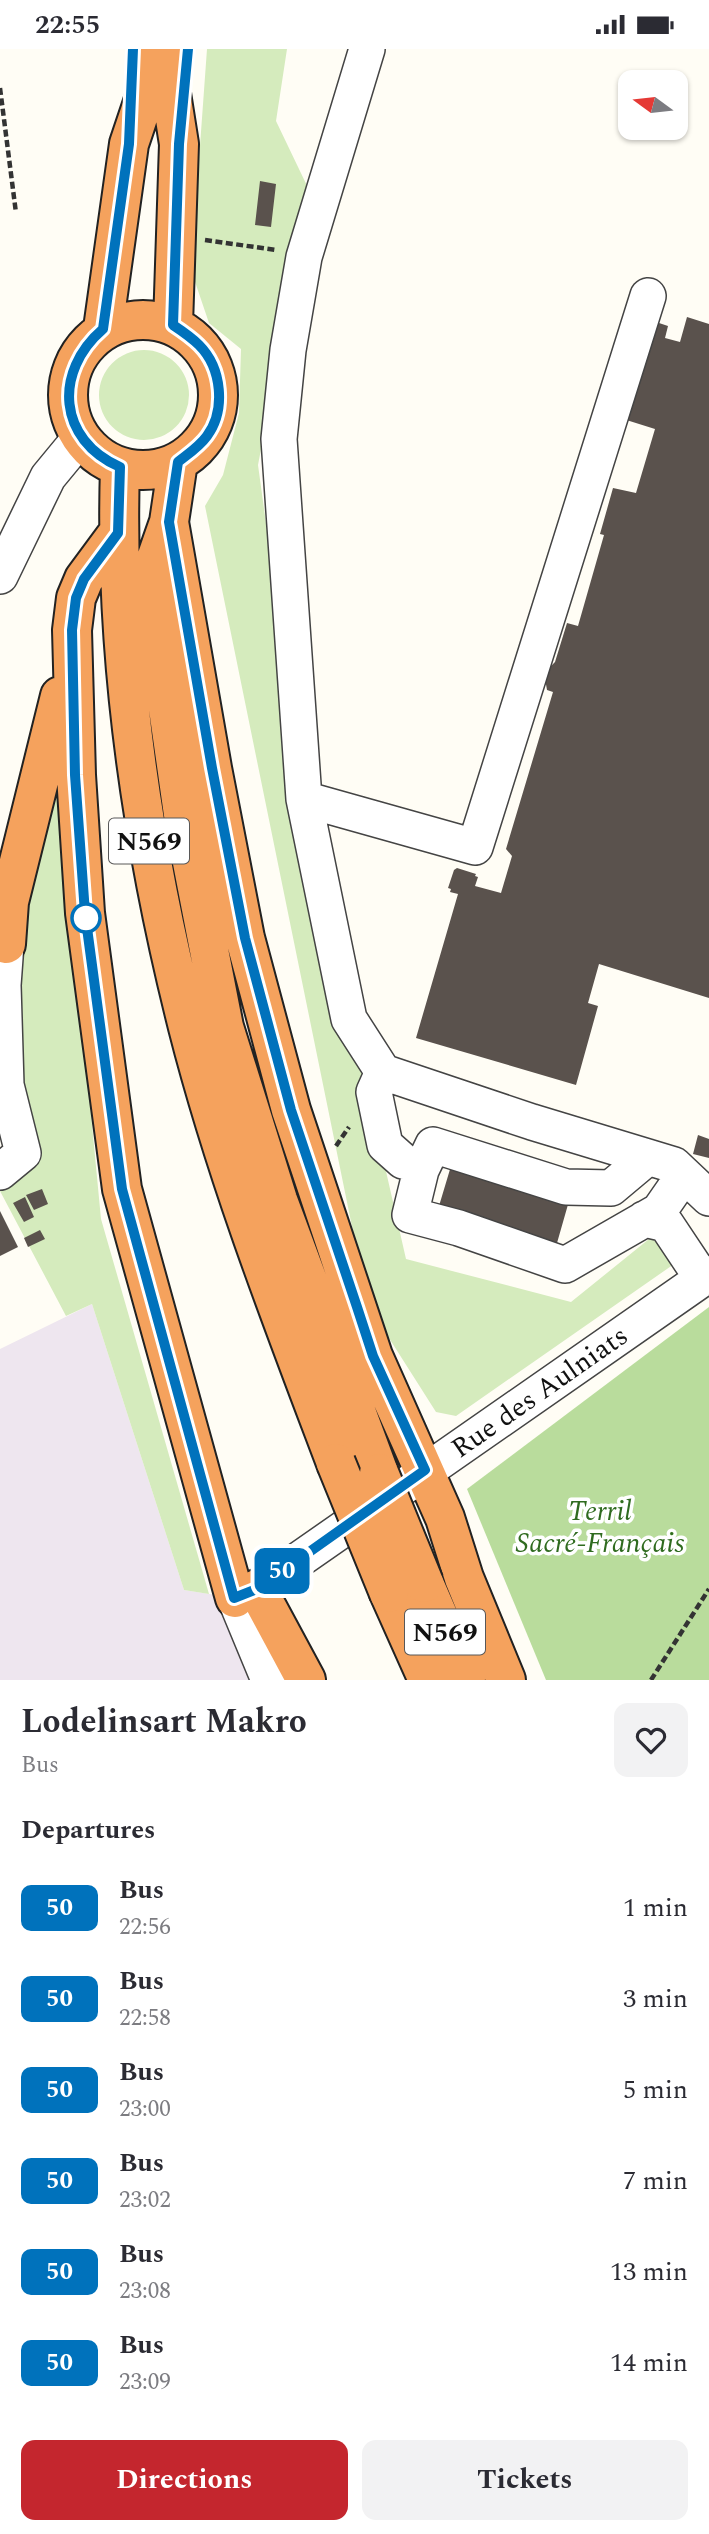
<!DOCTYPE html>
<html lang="en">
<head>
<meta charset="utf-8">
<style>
  :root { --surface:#fff; --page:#f2f2f3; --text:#2b2b33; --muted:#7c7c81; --accent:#c4262e }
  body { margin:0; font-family:Spectral,serif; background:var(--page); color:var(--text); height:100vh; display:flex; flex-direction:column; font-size:26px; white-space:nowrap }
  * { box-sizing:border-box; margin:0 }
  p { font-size:23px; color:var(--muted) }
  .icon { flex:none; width:38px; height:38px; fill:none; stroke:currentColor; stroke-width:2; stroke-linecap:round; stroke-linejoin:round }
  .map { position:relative; height:1631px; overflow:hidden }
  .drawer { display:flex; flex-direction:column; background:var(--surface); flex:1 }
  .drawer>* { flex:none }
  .badge { padding:0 14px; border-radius:10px; font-size:24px; line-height:46px }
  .needle { width:46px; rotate:285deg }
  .tools { position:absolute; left:618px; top:21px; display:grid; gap:14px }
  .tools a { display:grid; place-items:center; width:70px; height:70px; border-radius:14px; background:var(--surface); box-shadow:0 2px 5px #0004; font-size:35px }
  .map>.badge { position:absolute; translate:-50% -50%; box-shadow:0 0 0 4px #fff }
  h2 { padding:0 21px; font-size:26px; line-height:63px }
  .round { display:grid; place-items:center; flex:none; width:74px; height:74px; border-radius:14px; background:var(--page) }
  .summary { display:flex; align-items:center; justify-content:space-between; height:119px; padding:0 21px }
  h1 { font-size:33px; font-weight:700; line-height:52px }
  .cta { display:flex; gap:14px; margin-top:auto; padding:14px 21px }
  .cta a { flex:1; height:80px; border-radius:14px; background:var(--accent); color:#fff; font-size:28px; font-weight:700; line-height:80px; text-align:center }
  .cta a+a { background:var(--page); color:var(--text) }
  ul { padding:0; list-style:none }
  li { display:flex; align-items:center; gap:21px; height:91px; padding:0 21px }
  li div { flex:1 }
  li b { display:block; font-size:26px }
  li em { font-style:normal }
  li .badge { min-width:77px; font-weight:700; text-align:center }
  .status { display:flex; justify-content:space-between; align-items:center; height:49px; padding:0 35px; background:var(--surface); direction:ltr }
  .status svg { height:19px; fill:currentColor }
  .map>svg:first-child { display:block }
  .industrial { fill:#eee6ef }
  .green { fill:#d5ebbd }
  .forest { fill:#b9dc9c }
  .building { fill:#5a524d }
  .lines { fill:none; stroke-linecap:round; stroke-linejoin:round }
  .minor-casing { stroke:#444; stroke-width:38 }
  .highway-casing { stroke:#222; stroke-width:42 }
  .path { stroke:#333; stroke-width:4.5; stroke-dasharray:7 3.5; stroke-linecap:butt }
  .minor { stroke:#fff; stroke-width:35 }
  .highway { stroke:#f5a25d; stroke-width:38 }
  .highway-bridge-casing { stroke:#222; stroke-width:42; stroke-linecap:butt }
  .highway-bridge { stroke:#f5a25d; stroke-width:38 }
  .line-casing { stroke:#fff; stroke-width:16 }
  .line { stroke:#0072bc; stroke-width:10 }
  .stop-dot { fill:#fff; stroke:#0072bc; stroke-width:3.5 }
  .labels { text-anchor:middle; stroke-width:7; stroke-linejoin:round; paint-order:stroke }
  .shield { fill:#fff; stroke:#585858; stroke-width:2 }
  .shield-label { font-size:26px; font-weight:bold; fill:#111 }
  .street-label { font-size:28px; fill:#111; stroke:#fff }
  .park-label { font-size:28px; font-style:italic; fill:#2f6b1f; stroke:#fff }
</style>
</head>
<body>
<div class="status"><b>22:55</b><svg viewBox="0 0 49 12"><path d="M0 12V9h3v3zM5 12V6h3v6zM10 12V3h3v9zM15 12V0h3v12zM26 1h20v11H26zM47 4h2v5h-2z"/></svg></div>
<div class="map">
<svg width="709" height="1631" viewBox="0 0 709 1631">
  <rect width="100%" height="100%" fill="#fffdf5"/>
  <!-- industrial -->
  <path class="industrial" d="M92,1255L184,1541L235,1549L269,1631H0V1300Z"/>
  <!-- green -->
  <path class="green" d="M207,0H287L276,72L310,143L258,416L279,569L336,903L406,1210L571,1253L654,1186L677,1213L456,1367L436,1363L368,1256L205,457L223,426L239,364L241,300L209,274L191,221Z
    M99 346a45 45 0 1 1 90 0a45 45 0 1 1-90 0Z
    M60,740L101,1170L209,1545L184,1541L92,1255L66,1267L0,1142V1123L23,1104L6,1016L32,758Z"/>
  <!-- forest -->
  <path class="forest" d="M709,1258V1631H546L467,1440Z"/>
  <!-- building -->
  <path class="building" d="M260,132L276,135L271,178L255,176Z
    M687,268L709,275V949L599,915L588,954L598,957L576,1036L416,989L458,845L450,843L451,840L448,839L454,821L457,819L476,825L475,827L478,828L475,837L501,844L512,807L506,800L553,643L547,641L544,624L555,613L567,574L578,577L604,486L600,485L613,439L636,444L655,380L620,369L656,273L668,277L665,289L680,293Z
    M698,1086L709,1090V1109L693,1105Z
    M451,1117L569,1152L555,1201L436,1167Z
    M42,1140L48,1155L34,1161L26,1146Z
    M25,1148L34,1168L24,1173L13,1154Z
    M0,1162L18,1198L0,1207Z
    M40,1181L45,1190L28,1198L24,1189Z"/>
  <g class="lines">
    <!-- minor casing -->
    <g class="minor-casing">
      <path id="minor" d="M367,0L304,208L288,301L279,390L304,750L349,970L383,1023L532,1073L674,1116L709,1149
        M0,527L48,428L81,388
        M304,750L475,798L648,247
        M383,1023L374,1043L385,1096L403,1112
        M648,1108L611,1139L566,1138L433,1096L421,1121L410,1166L459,1179L565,1216L659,1162L684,1126
        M0,1123L23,1104L6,1036L3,936L6,895
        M644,1170L666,1175L702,1229
        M269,1631L235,1549L257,1540L709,1225"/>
    </g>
    <!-- highway casing -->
    <g class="highway-casing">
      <path id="highway" d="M164,0L179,95L173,276
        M68 346a75 75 0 1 1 150 0a75 75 0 1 1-150 0Z
        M103,280L129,95L161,0
        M178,413L169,473L155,513L158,589L184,772L224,978L278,1151L379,1424
        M120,418C114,606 142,796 188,978C226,1127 282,1271 336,1414
        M169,473L212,719L245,889L291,1061L373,1307L445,1469L464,1529L506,1631
        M118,484L84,530L76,549L72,581L76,726L85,864L122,1140L235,1549
        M6,895L9,853L60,647
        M424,1534L466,1631
        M257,1540L306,1631
        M389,1544L428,1631"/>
    </g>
    <!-- path -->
    <path class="path" d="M0,39L16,164
      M205,191L276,201
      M336,1097L349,1078
      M651,1631L709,1540"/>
    <!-- minor -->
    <use href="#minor" class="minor"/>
    <!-- highway -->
    <use href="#highway" class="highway"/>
    <!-- highway-bridge casing -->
    <g class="highway-bridge-casing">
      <path id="highway-bridge" d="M336,1414L389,1544
        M379,1424L424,1534"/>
    </g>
    <!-- highway-bridge -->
    <use href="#highway-bridge" class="highway-bridge"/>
  </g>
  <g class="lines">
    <!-- line casing -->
    <g class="line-casing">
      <path id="line" d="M133,0L129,95L103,280C53,323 58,391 120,418L118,484L84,530L76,549L72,581L75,726L85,864L122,1140L234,1549L257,1540L425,1421L373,1307L357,1258L291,1061L245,889L212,719L169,473L178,413C188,405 199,398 207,387C226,361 222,319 199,296C191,288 182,282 173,276L179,95L188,0"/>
    </g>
    <!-- line -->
    <use href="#line" class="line"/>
  </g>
  <!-- markers -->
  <circle class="stop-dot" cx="86" cy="869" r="14"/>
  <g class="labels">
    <!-- shield labels -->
    <g class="shield">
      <rect x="109" y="769.5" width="80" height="45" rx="5"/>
      <rect x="405" y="1560.5" width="80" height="45" rx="5"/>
    </g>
    <g class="shield-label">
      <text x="149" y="801">N569</text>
      <text x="445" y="1592">N569</text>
    </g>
    <!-- street labels -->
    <g class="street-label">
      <text transform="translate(539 1342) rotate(-35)" y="10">Rue des Aulniats</text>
    </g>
    <!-- park labels -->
    <g class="park-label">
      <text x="600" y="1471">Terril<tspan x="600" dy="32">Sacré-Français</tspan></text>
    </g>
  </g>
</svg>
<div class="tools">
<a><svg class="needle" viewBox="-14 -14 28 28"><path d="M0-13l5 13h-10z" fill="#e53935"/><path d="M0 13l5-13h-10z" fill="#7c7c81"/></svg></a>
</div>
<b class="badge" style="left:282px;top:1522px;background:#0072bc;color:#fff">50</b>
</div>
<section class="drawer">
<div class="summary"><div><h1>Lodelinsart Makro</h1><p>Bus</p></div><a class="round"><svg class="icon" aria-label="heart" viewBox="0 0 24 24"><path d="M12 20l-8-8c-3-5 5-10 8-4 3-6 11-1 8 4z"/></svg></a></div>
<h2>Departures</h2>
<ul>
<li><span class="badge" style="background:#0072bc;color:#fff">50</span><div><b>Bus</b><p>22:56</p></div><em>1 min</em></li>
<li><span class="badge" style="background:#0072bc;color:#fff">50</span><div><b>Bus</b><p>22:58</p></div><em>3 min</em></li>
<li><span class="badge" style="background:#0072bc;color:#fff">50</span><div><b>Bus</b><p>23:00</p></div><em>5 min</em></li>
<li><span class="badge" style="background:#0072bc;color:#fff">50</span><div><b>Bus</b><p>23:02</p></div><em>7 min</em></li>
<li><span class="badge" style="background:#0072bc;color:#fff">50</span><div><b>Bus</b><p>23:08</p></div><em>13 min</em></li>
<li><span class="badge" style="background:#0072bc;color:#fff">50</span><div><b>Bus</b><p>23:09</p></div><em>14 min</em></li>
</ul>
<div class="cta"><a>Directions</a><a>Tickets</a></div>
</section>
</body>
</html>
